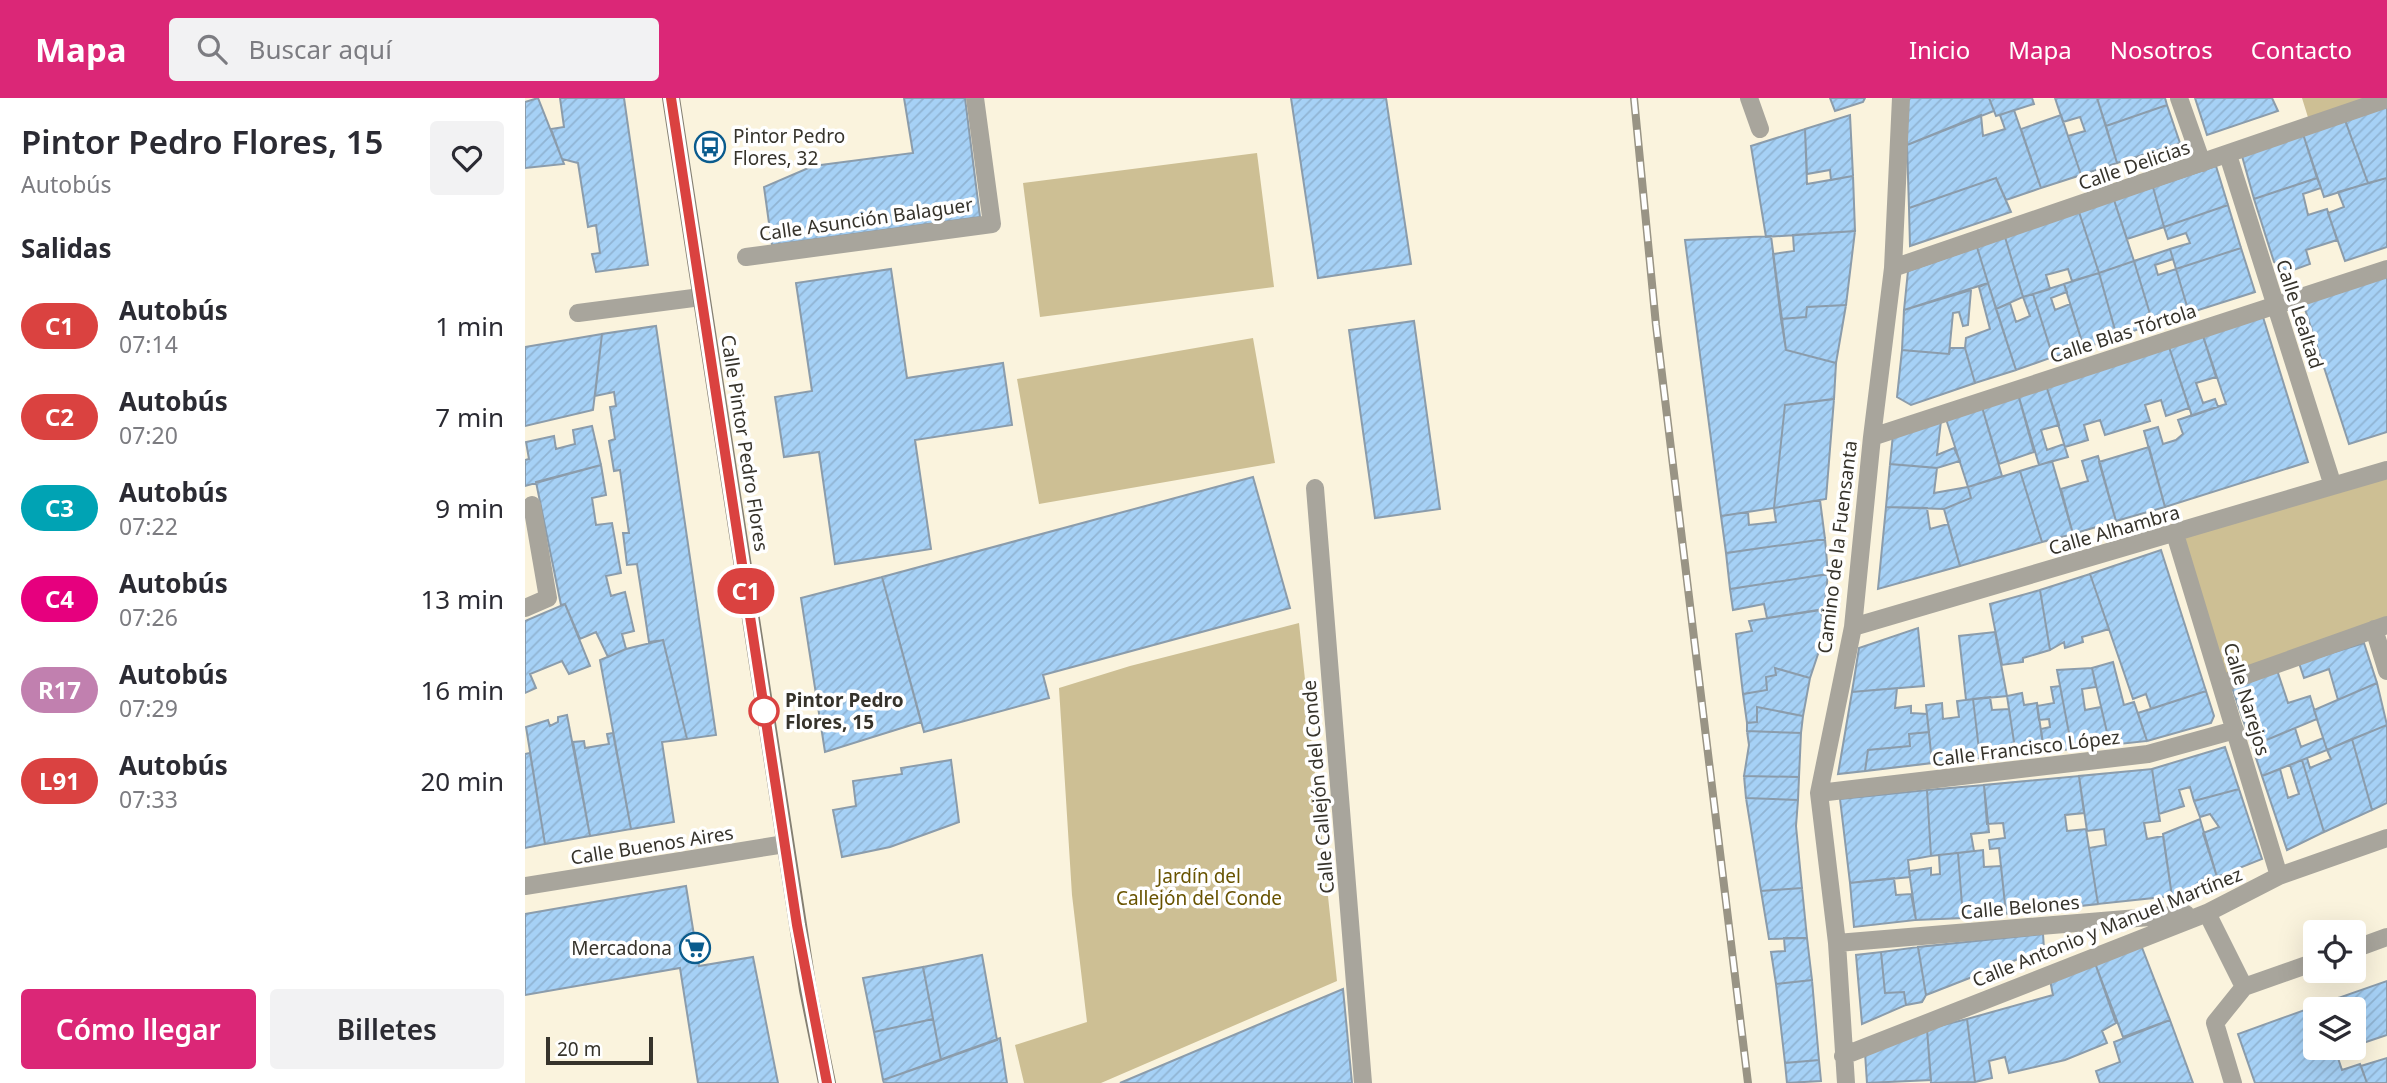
<!DOCTYPE html>
<html lang="es">
<head>
<meta charset="utf-8">
<style>
  :root { --surface:#fff; --page:#f2f2f3; --text:#2b2b33; --muted:#7c7c81; --accent:#db2777 }
  body { margin:0; font-family:"Noto Sans",sans-serif; background:var(--page); color:var(--text); height:100vh; display:flex; flex-direction:column; font-size:26px; white-space:nowrap }
  * { box-sizing:border-box; margin:0 }
  p { font-size:23px; color:var(--muted) }
  .icon { flex:none; width:38px; height:38px; fill:none; stroke:currentColor; stroke-width:2; stroke-linecap:round; stroke-linejoin:round }
  .map { position:relative; flex:1; overflow:hidden }
  .drawer { display:flex; flex-direction:column; background:var(--surface); width:525px }
  .drawer>* { flex:none }
  .badge { padding:0 14px; border-radius:23px; font-size:24px; line-height:46px }
  .fabs { position:absolute; left:1778px; top:822px; display:grid; gap:14px }
  .fabs a { display:grid; place-items:center; width:63px; height:63px; border-radius:7px; background:var(--surface); box-shadow:0 7px 28px #0002; font-size:35px }
  .scale { position:absolute; left:21px; bottom:18px; width:107px; box-sizing:border-box; padding-left:7px; border:4px solid #36332b; border-top:0; font-size:19px; line-height:24px; white-space:nowrap; color:#36332b; -webkit-text-stroke:5px #fff; paint-order:stroke }
  .map>.badge { position:absolute; translate:-50% -50%; box-shadow:0 0 0 4px #fff }
  h2 { padding:0 21px; font-size:26px; line-height:63px }
  .round { display:grid; place-items:center; flex:none; width:74px; height:74px; border-radius:7px; background:var(--page) }
  .summary { display:flex; align-items:center; justify-content:space-between; height:119px; padding:0 21px }
  h1 { font-size:33px; font-weight:600; line-height:52px }
  .primary-button { display:flex; gap:14px; margin-top:auto; padding:14px 21px }
  .primary-button a { flex:1; height:80px; border-radius:7px; background:var(--accent); color:#fff; font-size:28px; font-weight:600; line-height:80px; text-align:center }
  .primary-button a+a { background:var(--page); color:var(--text) }
  ul { padding:0; list-style:none }
  li { display:flex; align-items:center; gap:21px; height:91px; padding:0 21px }
  li div { flex:1 }
  li b { display:block; font-size:26px }
  li em { font-style:normal }
  li .badge { min-width:77px; font-weight:700; text-align:center }
  header { display:flex; align-items:center; gap:42px; box-sizing:border-box; height:98px; padding:0 35px; background:var(--accent); color:#fff }
  header strong { font-size:33px }
  nav { display:flex; gap:38px; margin-inline-start:auto; font-size:24px }
  .search { width:490px; height:63px; background:var(--page); display:flex; align-items:center; gap:18px; box-sizing:border-box; padding:0 24px; border-radius:7px; color:var(--muted); font-size:26px }
  main { display:flex; flex:1; min-height:0 }
  .map>svg:first-child { display:block }
  .green { fill:#cdbf94 }
  .building { fill:url(#building-hatch); stroke:#8b9cab; stroke-width:2 }
  .lines { fill:none; stroke-linecap:round; stroke-linejoin:round }
  .street { stroke:#a8a59c; stroke-width:18 }
  .secondary { stroke:#847f72; stroke-width:18 }
  .rail-casing { stroke:#999485; stroke-width:8 }
  .rail { stroke:#fff; stroke-width:5; stroke-dasharray:16; stroke-linecap:butt }
  .line-casing { stroke:#fff; stroke-width:16 }
  .line { stroke:#da4240; stroke-width:10 }
  .stop-dot { fill:#fff; stroke:#da4240; stroke-width:3.5 }
  .labels { text-anchor:middle; stroke-width:7; stroke-linejoin:round; paint-order:stroke }
  .poi-label { font-size:19px; fill:#36332b; stroke:#fff; text-anchor:start }
  .street-label { font-size:19px; fill:#36332b; stroke:#fff }
  .stop-label { font-size:19px; font-weight:bold; fill:#36332b; stroke:#fff; text-anchor:start }
  .park-label { font-size:19px; fill:#685300; stroke:#fff }
</style>
</head>
<body>
<header>
<strong>Mapa</strong>
<div class="search"><svg class="icon" aria-label="search" viewBox="0 0 24 24"><circle cx="10" cy="10" r="6"/><path d="M15 15l6 6"/></svg>Buscar aquí</div>
<nav><a>Inicio</a><a>Mapa</a><a>Nosotros</a><a>Contacto</a></nav>
</header>
<main>
<section class="drawer">
<div class="summary"><div><h1>Pintor Pedro Flores, 15</h1><p>Autobús</p></div><a class="round"><svg class="icon" aria-label="heart" viewBox="0 0 24 24"><path d="M12 20l-8-8c-3-5 5-10 8-4 3-6 11-1 8 4z"/></svg></a></div>
<h2>Salidas</h2>
<ul>
<li><span class="badge" style="background:#da4240;color:#fff">C1</span><div><b>Autobús</b><p>07:14</p></div><em>1 min</em></li>
<li><span class="badge" style="background:#da4240;color:#fff">C2</span><div><b>Autobús</b><p>07:20</p></div><em>7 min</em></li>
<li><span class="badge" style="background:#00a3b4;color:#fff">C3</span><div><b>Autobús</b><p>07:22</p></div><em>9 min</em></li>
<li><span class="badge" style="background:#e6007e;color:#fff">C4</span><div><b>Autobús</b><p>07:26</p></div><em>13 min</em></li>
<li><span class="badge" style="background:#c180af;color:#fff">R17</span><div><b>Autobús</b><p>07:29</p></div><em>16 min</em></li>
<li><span class="badge" style="background:#da4241;color:#fff">L91</span><div><b>Autobús</b><p>07:33</p></div><em>20 min</em></li>
</ul>
<div class="primary-button"><a>Cómo llegar</a><a>Billetes</a></div>
</section>
<div class="map">
<svg width="1862" height="985" viewBox="0 0 1862 985">
  <defs>
    <pattern id="building-hatch" width="6" height="6" patternUnits="userSpaceOnUse" patternTransform="scale(1.75)"><rect width="6" height="6" fill="#a6d1f6"/><path d="M-1 1l2-2M0 6l6-6M5 7l2-2" fill="none" stroke="#90b4d3"/></pattern>
  </defs>
  <rect width="100%" height="100%" fill="#faf3dd"/>
  <!-- green -->
  <path class="green" d="M1777,0H1862L1786,29Z
    M732,55L749,189L515,219L498,85Z
    M728,240L750,365L514,406L492,281Z
    M1862,372V527L1696,586L1650,436Z
    M774,525L812,883L576,985H499L490,947L562,924L547,797L534,590L605,568Z"/>
  <!-- building -->
  <path class="building" d="M13,0L39,66L0,70V4Z
    M35,0H99L123,167L71,174L67,156L75,155L71,127L63,129L53,65L37,61L26,31L39,29Z
    M379,0H440L455,119L247,147L239,89L288,68L388,55Z
    M766,0H861L886,166L793,180Z
    M1305,0H1340L1338,4L1310,13Z
    M1380,0H1464L1469,13L1382,47Z
    M1464,0H1507L1509,6L1471,18Z
    M1530,0H1572L1592,65L1556,77L1543,38L1560,33L1555,19L1538,24Z
    M1572,0H1640L1642,7L1581,28Z
    M1670,0H1747L1753,13L1682,37Z
    M1642,7L1655,45L1592,65L1581,28Z
    M1862,8V80L1843,85L1820,22Z
    M1489,12L1516,90L1481,102L1471,80L1384,110L1382,47L1456,17L1458,38L1480,31L1475,17Z
    M1325,17L1328,78L1306,82L1305,72L1282,76L1280,31Z
    M1536,17L1556,77L1516,90L1496,31Z
    M1820,22L1843,85L1799,99L1778,36Z
    M1280,31L1282,86L1328,78L1330,133L1241,139L1226,48Z
    M1778,36L1792,80L1729,101L1717,58Z
    M1691,68L1703,107L1639,129L1628,89Z
    M1471,80L1486,114L1385,148L1384,110Z
    M1792,80L1796,90L1778,96L1783,117L1802,111L1812,142L1781,152L1785,166L1763,174L1749,164L1729,101Z
    M1862,80V149L1820,163L1803,115L1819,109L1813,94Z
    M1628,89L1639,129L1602,141L1589,102Z
    M1589,102L1609,163L1574,175L1554,114Z
    M1703,107L1716,150L1651,171L1645,151L1665,145L1661,135L1643,141L1639,129Z
    M1554,114L1574,175L1547,183L1543,171L1521,177L1525,191L1498,199L1480,139Z
    M1330,133L1321,207L1282,209L1281,219L1256,221L1248,156L1269,153L1268,137Z
    M1246,138L1261,252L1311,265L1309,301L1260,307L1249,410L1196,418L1160,142Z
    M1480,139L1498,199L1471,211L1452,149Z
    M1452,149L1463,185L1379,212L1383,173Z
    M1716,150L1730,194L1664,215L1651,171Z
    M1645,151L1648,161L1630,167L1633,177L1651,171L1664,215L1628,226L1609,163Z
    M1609,163L1628,226L1592,239L1574,175Z
    M366,171L382,280L478,265L487,327L390,342L406,451L310,466L294,354L259,359L250,299L287,293L271,185Z
    M1574,175L1592,239L1559,250L1539,186Z
    M1862,177V334L1824,346L1778,205Z
    M1463,185L1491,272L1450,285L1440,250L1441,240L1465,231L1454,189Z
    M1539,186L1542,194L1526,200L1530,212L1545,206L1559,250L1528,259L1508,196Z
    M1446,192L1443,227L1438,228L1434,214L1428,215L1424,256L1377,252L1379,212Z
    M1508,196L1528,259L1491,272L1471,211L1485,205L1491,224L1505,218L1498,199Z
    M1321,207L1311,265L1261,252L1256,221L1281,219L1282,209Z
    M1738,219L1783,364L1640,409L1619,333L1633,329L1638,346L1651,342L1658,336L1653,322L1701,306L1678,238Z
    M889,223L915,411L850,420L824,232Z
    M131,228L191,637L162,641L138,542L124,544L112,466L102,467L98,435H104L95,372L89,373L84,343L90,341L85,309L91,308L89,294L70,298L77,236Z
    M77,236L68,312L0,328V249Z
    M1678,238L1691,279L1671,285L1678,305L1690,301L1693,309L1667,318L1644,249Z
    M1644,249L1664,310L1641,318L1636,302L1620,307L1625,323L1580,337L1575,322L1559,327L1563,342L1540,349L1521,287Z
    M1425,250H1440L1450,285L1386,307L1372,299L1377,252L1424,256Z
    M1521,287L1534,327L1516,332L1522,352L1539,346L1543,359L1514,367L1493,296Z
    M1493,296L1509,354L1474,366L1457,309Z
    M1309,301L1301,401L1249,410L1260,307Z
    M1457,309L1477,378L1443,389L1421,321Z
    M1416,323L1412,357L1429,350L1435,363L1412,370L1365,366L1368,336Z
    M67,328L76,367L0,388V362L4,361L1,344L29,338L31,351L50,346L48,332Z
    M1624,349L1640,409L1591,423L1574,364Z
    M1573,358L1591,423L1548,436L1536,391L1563,383L1557,363Z
    M1527,363L1548,436L1517,444L1495,373Z
    M1365,366L1412,370L1409,395L1443,389L1446,400L1419,411L1361,409Z
    M76,367L81,397L67,400L71,427L87,425L96,475L81,478L86,498L100,494L109,533L97,536L101,551L83,559L71,534L55,541L40,506L36,507L11,384Z
    M1495,373L1517,444L1435,468L1419,411L1446,400L1443,389Z
    M728,379L765,510L518,577L524,600L399,634L357,479Z
    M1295,402L1300,441L1201,455L1196,418L1223,414L1224,427L1251,424L1249,410Z
    M1361,409L1402,410L1405,431L1423,426L1435,468L1353,491Z
    M1300,441L1303,476L1205,491L1201,455Z
    M1636,452L1681,593L1626,611L1621,596L1608,601L1565,476Z
    M1303,476L1299,511L1242,520L1239,506L1208,512L1205,491Z
    M1565,476L1584,531L1557,539L1558,544L1540,550L1539,544L1525,552L1515,492Z
    M357,479L396,624L300,654L276,500Z
    M1515,492L1525,552L1498,560V564L1477,567L1465,506Z
    M40,506L65,568L44,576L37,563L5,576L11,590L0,595V523Z
    M1296,512L1299,538L1285,580L1250,570L1251,577L1241,579L1242,592L1218,596L1211,536L1227,533L1224,523Z
    M1393,530L1399,588L1327,594L1334,550Z
    M1470,534L1482,598L1441,602L1434,538Z
    M138,542L162,641L137,644L149,724L106,731L75,562L101,551Z
    M1839,545L1852,585L1813,602L1804,571L1779,580L1774,565Z
    M1588,564L1599,607L1609,604L1622,643L1585,647L1567,570Z
    M1250,570L1285,580L1278,618L1232,609V624L1222,625L1218,596L1242,592L1241,579L1251,577Z
    M1567,570L1571,589L1557,591L1560,612L1576,609L1585,647L1547,651L1532,572Z
    M1752,572L1763,605L1785,598L1792,621L1727,648L1706,587Z
    M1852,585L1862,627L1802,652L1789,612Z
    M1535,588L1547,651L1519,654L1516,631L1525,629L1524,621L1514,622L1512,608L1529,605L1526,589Z
    M1372,590L1370,610L1386,608V615L1402,616L1404,634L1384,636L1385,648L1343,652L1340,673L1313,676L1327,594Z
    M1681,593L1689,618L1686,625L1622,643L1613,615Z
    M1497,595L1499,607L1512,605L1519,654L1491,657L1482,598Z
    M1465,599L1467,612L1484,611L1491,657L1455,660L1448,601Z
    M1448,601L1455,660L1407,665L1401,607L1417,605L1418,621L1434,619L1432,603Z
    M1232,609L1278,618L1276,635L1222,633V625L1232,624Z
    M42,617L65,738L20,746L1,629L23,622L25,628L33,624V619Z
    M1862,627V705L1847,712L1827,641Z
    M1770,630L1776,649L1798,640L1802,652L1737,678L1727,648Z
    M1222,633L1276,635L1274,679L1219,678L1224,647Z
    M1404,634L1407,665L1340,673L1343,652L1385,648L1384,636Z
    M88,635L106,731L65,738L48,644L59,643L60,650L84,646L82,636Z
    M1827,641L1847,712L1799,734L1777,662L1782,660L1785,670L1806,661L1802,652Z
    M1700,649L1714,691L1669,703L1665,689L1654,692L1659,708L1634,716L1627,671Z
    M5,655L20,746L0,750V656Z
    M426,662L434,724L365,749L317,759L308,712L331,708L328,683L377,676L376,670Z
    M1777,662L1799,734L1762,752L1737,678L1755,671L1763,700L1774,696L1765,667Z
    M1627,671L1635,723L1619,725L1622,741L1638,738L1647,798L1573,806L1564,750L1581,747L1579,731L1562,733L1554,678Z
    M1219,678L1274,679L1273,702L1221,700Z
    M1554,678L1559,715L1540,717L1542,733L1561,731L1573,806L1481,816L1474,750L1465,751L1464,742L1480,740L1478,725L1462,726L1459,687Z
    M1459,687L1464,734L1446,736L1449,753L1406,758L1402,692Z
    M1714,691L1737,761L1692,779L1678,735L1694,729L1685,716L1675,719L1669,703Z
    M1402,692L1406,758L1383,762L1385,779L1325,785L1315,701Z
    M1221,700L1273,702L1271,728L1277,790L1236,793Z
    M1675,721L1692,779L1647,798L1638,736Z
    M1458,752L1459,769L1476,768L1481,816L1438,820L1433,755Z
    M1433,755L1438,820L1391,822L1384,773L1406,770V777L1415,776L1414,757Z
    M1369,780L1371,797L1386,796L1391,822L1329,829L1325,785Z
    M161,788L174,868L228,859L253,985H173L155,870L0,897V816Z
    M1277,790L1282,840L1244,841L1236,793Z
    M1518,836L1519,851L1401,897L1393,849Z
    M1259,840H1282L1287,882L1251,886L1246,854L1260,853Z
    M1616,847L1645,922L1598,939L1570,865Z
    M1393,849L1401,897L1397,904L1381,907L1379,894L1360,895L1356,854Z
    M1356,854L1360,895L1379,894L1381,907L1337,926L1331,857Z
    M457,857L472,942L416,962L398,869Z
    M1570,865L1591,925L1577,933L1582,945L1540,962L1484,975L1480,959L1464,963L1467,980L1450,984L1442,921L1528,897L1525,882Z
    M398,869L408,921L349,934L338,880Z
    M1287,882L1294,962L1260,965L1251,886Z
    M1862,883V937L1829,948V912H1817L1813,900Z
    M818,891L827,985H595Z
    M1813,900L1817,912H1790V950H1822L1811,954L1817,972L1835,966L1842,985H1730L1713,936Z
    M408,921L416,962L358,982L349,934Z
    M1442,921L1450,984L1406,985L1402,931Z
    M1645,922L1668,985H1575L1571,973L1595,964L1589,944Z
    M1402,931L1406,982L1342,985L1340,955Z
    M475,940L482,985H359L358,982Z
    M1862,960V985H1842L1836,968Z
    M1294,962L1296,983L1262,985L1260,965Z"/>
  <g class="lines">
    <!-- street -->
    <path class="street" d="M1224,0L1235,31
      M1654,0L1677,65
      M1703,57L1808,388
      M221,159L467,126L450,0
      M1368,170L1862,1
      M53,215L176,199
      M1347,339L1862,171
      M790,390L838,985
      M1650,436L1754,778
      M0,510L23,500L7,407
      M1328,529L1862,372
      M1849,531L1862,573
      M1696,586L1862,527
      M1294,695L1623,656L1710,632
      M0,788L260,746
      M1682,815L1719,889L1790,864
      M1312,845L1661,816
      M1829,851L1862,839
      M1318,958L1682,815L1754,778L1862,740
      M1321,985L1312,845L1294,695L1328,529L1347,339L1368,170L1376,0
      M1708,985L1690,925L1719,889"/>
    <!-- secondary -->
    <path class="secondary" d="M146,0L283,892L302,985"/>
    <!-- rail casing -->
    <g class="rail-casing">
      <path id="rail" d="M1109,0L1131,227L1223,985"/>
    </g>
    <!-- rail -->
    <use href="#rail" class="rail"/>
  </g>
  <g class="lines">
    <!-- line casing -->
    <g class="line-casing">
      <path id="line" d="M146,0L272,827L302,985"/>
    </g>
    <!-- line -->
    <use href="#line" class="line"/>
  </g>
  <!-- icons -->
  <defs>
    <g id="bus-ring" transform="scale(1.575)"><circle r="9.5" fill="#fff" stroke="#0a5b8d" stroke-width="1.5"/><path d="M-5-6H5V4H4V6H2V4H-2V6H-4V4H-5ZM-3.5-4V0h7V-4ZM-3.5 1.2v1.5H-2V1.2ZM2 1.2v1.5H3.5V1.2Z" fill="#0a5b8d"/></g>
    <g id="supermarket-ring" transform="scale(1.575)"><circle r="9.5" fill="#fff" stroke="#0a5b8d" stroke-width="1.5"/><path d="M-6-5.5h2.5l.6 2H6L4.5 2H-2.5L-4.4-4H-6ZM-1.5 3.2a1.3 1.3 0 1 0 .1 0ZM3 3.2a1.3 1.3 0 1 0 .1 0Z" fill="#0a5b8d"/></g>
  </defs>
  <g fill-rule="evenodd">
    <use href="#bus-ring" x="185" y="49"/>
    <use href="#supermarket-ring" x="170" y="850"/>
  </g>
  <!-- markers -->
  <circle class="stop-dot" cx="239" cy="613" r="14"/>
  <g class="labels">
    <!-- poi labels -->
    <g class="poi-label">
      <text x="208" y="45">Pintor Pedro<tspan x="208" dy="22">Flores, 32</tspan></text>
      <text x="147" y="857" text-anchor="end">Mercadona</text>
    </g>
    <!-- street labels -->
    <g class="street-label">
      <text transform="translate(1609 67) rotate(-19)" y="7">Calle Delicias</text>
      <text transform="translate(341 121) rotate(-8)" y="7">Calle Asunción Balaguer</text>
      <text transform="translate(1775 216) rotate(72)" y="7">Calle Lealtad</text>
      <text transform="translate(1598 235) rotate(-18)" y="7">Calle Blas Tórtola</text>
      <text transform="translate(220 345) rotate(81)" y="7">Calle Pintor Pedro Flores</text>
      <text transform="translate(1589 432) rotate(-16)" y="7">Calle Alhambra</text>
      <text transform="translate(1312 449) rotate(-83)" y="7">Camino de la Fuensanta</text>
      <text transform="translate(1722 601) rotate(73)" y="7">Calle Narejos</text>
      <text transform="translate(1501 650) rotate(-7)" y="7">Calle Francisco López</text>
      <text transform="translate(793 689) rotate(-95)" y="7">Calle Callejón del Conde</text>
      <text transform="translate(127 747) rotate(-9)" y="7">Calle Buenos Aires</text>
      <text transform="translate(1495 809) rotate(-5)" y="7">Calle Belones</text>
      <text transform="translate(1582 829) rotate(-22)" y="7">Calle Antonio y Manuel Martínez</text>
    </g>
    <!-- stop labels -->
    <g class="stop-label">
      <text x="260" y="609">Pintor Pedro<tspan x="260" dy="22">Flores, 15</tspan></text>
    </g>
    <!-- park labels -->
    <g class="park-label">
      <text x="674" y="785">Jardín del<tspan x="674" dy="22">Callejón del Conde</tspan></text>
    </g>
  </g>
</svg>
<div class="fabs">
<a><svg class="icon" aria-label="locate" viewBox="0 0 24 24"><circle cx="12" cy="12" r="6"/><path d="M12 2v4M12 18v4M2 12h4M18 12h4"/></svg></a>
<a><svg class="icon" aria-label="layers" viewBox="0 0 24 24"><path d="M12 4l9 5-9 5-9-5zM3 14l9 5 9-5"/></svg></a>
</div>
<div class="scale">20 m</div>
<b class="badge" style="left:221px;top:493px;background:#da4240;color:#fff">C1</b>
</div>
</main>
</body>
</html>
